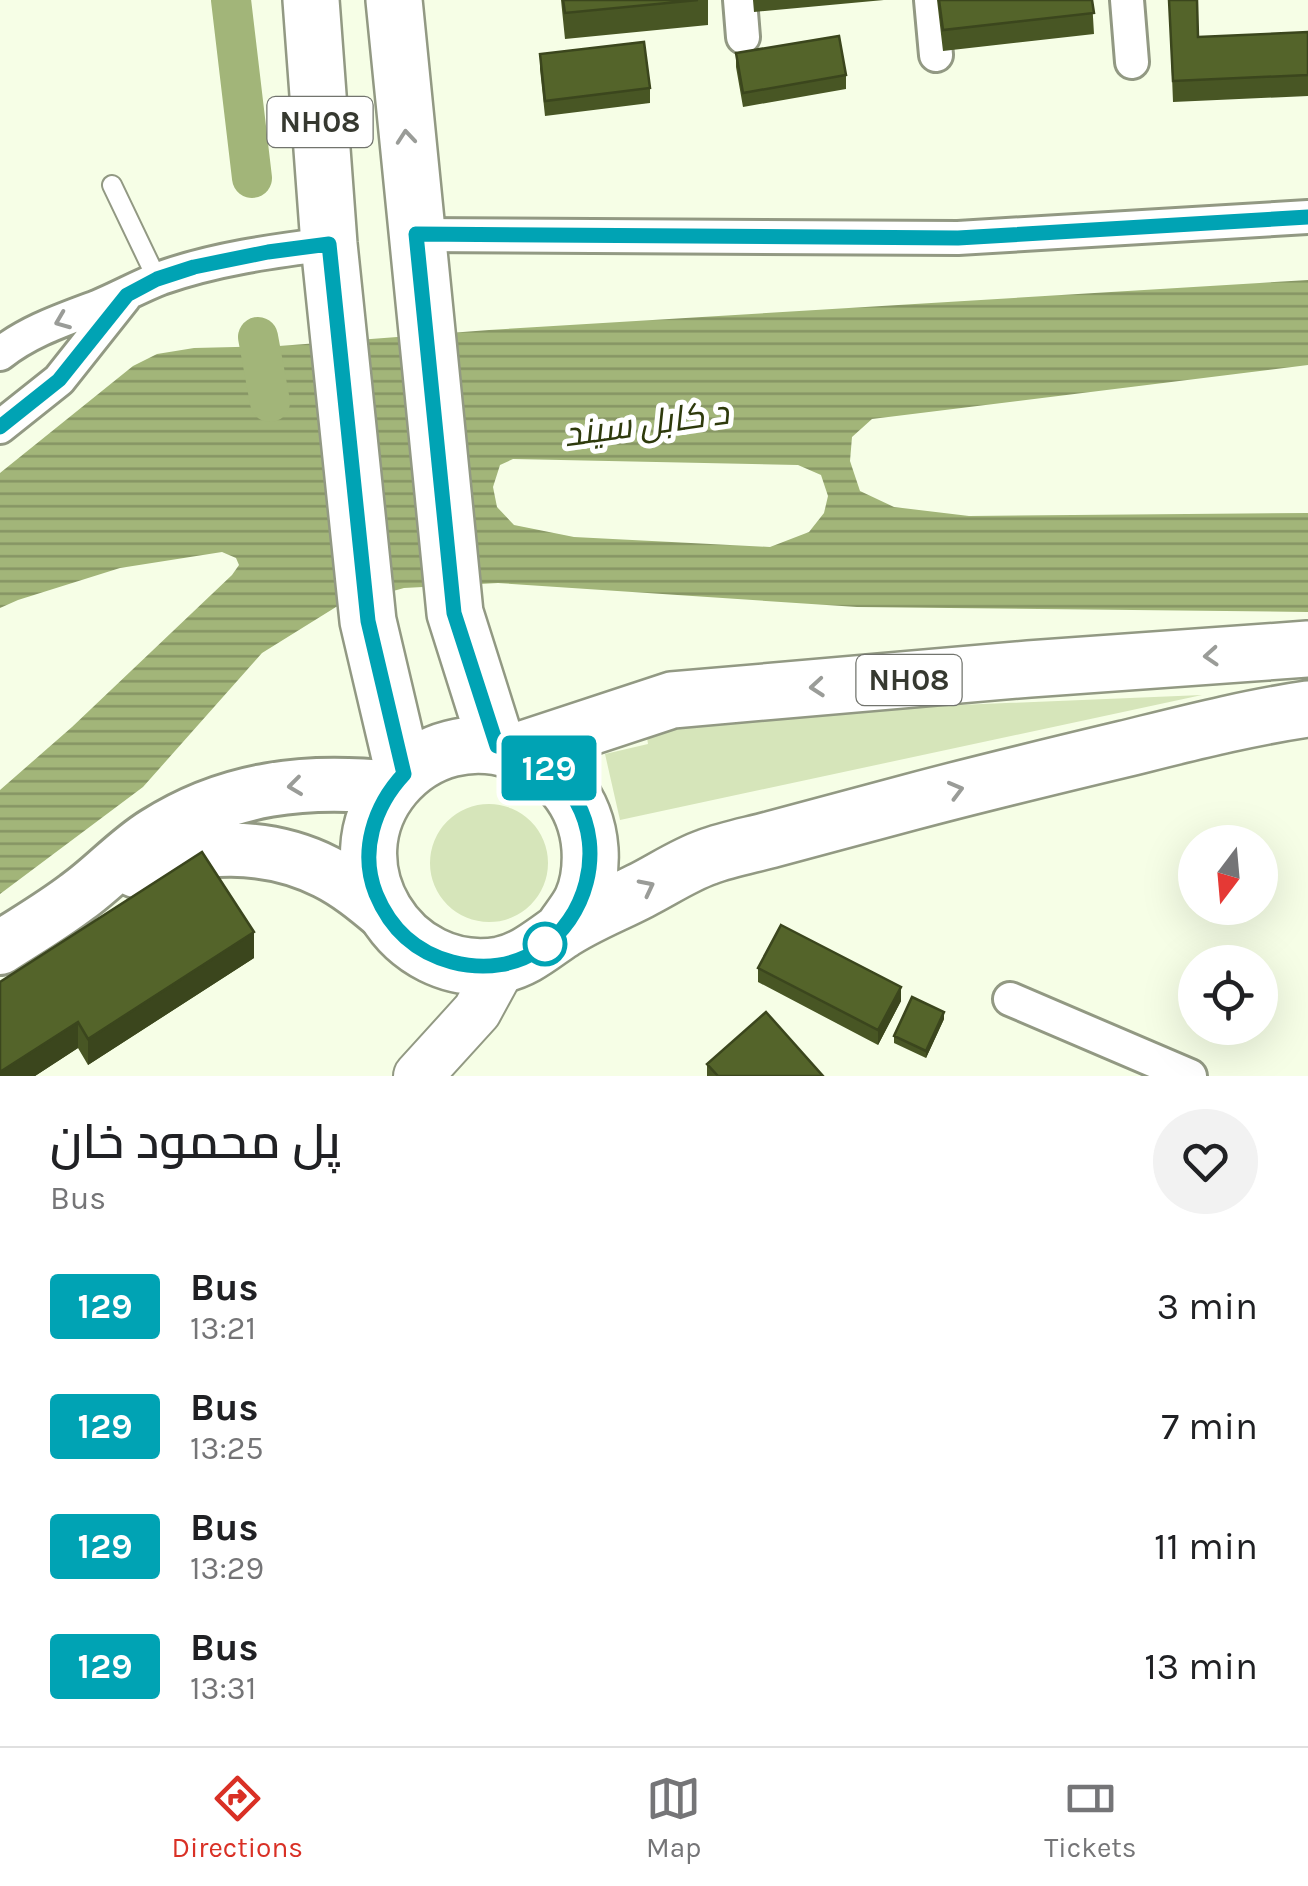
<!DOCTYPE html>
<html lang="en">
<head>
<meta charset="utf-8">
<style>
  :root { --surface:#fff; --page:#f2f2f2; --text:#202124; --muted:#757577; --line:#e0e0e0; --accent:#d93025 }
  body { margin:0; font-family:Karla,Cairo,sans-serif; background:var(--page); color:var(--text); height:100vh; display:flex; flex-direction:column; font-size:38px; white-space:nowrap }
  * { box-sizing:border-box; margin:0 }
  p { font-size:32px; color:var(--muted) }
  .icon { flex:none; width:55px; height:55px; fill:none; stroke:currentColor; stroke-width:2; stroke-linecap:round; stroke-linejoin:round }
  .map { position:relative; height:1076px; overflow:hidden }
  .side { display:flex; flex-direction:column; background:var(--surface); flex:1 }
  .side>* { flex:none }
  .badge { padding:0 20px; border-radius:8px; font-size:35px; line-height:65px }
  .needle { width:65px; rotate:196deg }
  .fabs { position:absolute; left:1178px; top:825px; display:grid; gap:20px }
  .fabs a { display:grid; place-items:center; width:100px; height:100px; border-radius:50%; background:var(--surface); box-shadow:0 10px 40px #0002; font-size:50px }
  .map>.badge { position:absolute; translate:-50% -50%; box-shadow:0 0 0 5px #fff }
  .round { display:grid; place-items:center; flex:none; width:105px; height:105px; border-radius:52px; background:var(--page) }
  .head { display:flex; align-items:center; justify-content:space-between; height:170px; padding:0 50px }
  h1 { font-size:48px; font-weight:600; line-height:75px }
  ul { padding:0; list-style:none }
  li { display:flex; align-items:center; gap:30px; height:120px; padding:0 50px }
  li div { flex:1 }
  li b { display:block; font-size:38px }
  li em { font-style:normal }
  li .badge { min-width:110px; font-weight:700; text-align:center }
  .tabs { display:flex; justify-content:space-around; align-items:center; height:140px; border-top:2px solid var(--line); background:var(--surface); font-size:28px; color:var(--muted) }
  .tabs a { display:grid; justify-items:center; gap:5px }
  .tabs .active { color:var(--accent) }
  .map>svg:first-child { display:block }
  .grass { fill:#d6e5ba }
  .water { fill:url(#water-rules); fill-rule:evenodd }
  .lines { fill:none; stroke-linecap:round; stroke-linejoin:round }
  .canal { stroke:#a2b579; stroke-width:40 }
  .service-casing { stroke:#929983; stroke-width:22 }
  .minor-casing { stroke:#929983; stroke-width:38 }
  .secondary-casing { stroke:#929983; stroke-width:52 }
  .primary-casing { stroke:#929983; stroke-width:58 }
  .trunk-casing { stroke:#929983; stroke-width:60 }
  .service { stroke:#fff; stroke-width:18 }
  .minor { stroke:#fff; stroke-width:32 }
  .secondary { stroke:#fff; stroke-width:48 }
  .primary { stroke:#fff; stroke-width:52 }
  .trunk { stroke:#fff; stroke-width:55 }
  .wall { fill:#485624 }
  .shaded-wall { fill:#3b461d }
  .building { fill:#54642a; stroke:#3b461d; stroke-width:2.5 }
  .oneway { stroke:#9a9c98 }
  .line-casing { stroke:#fff; stroke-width:22 }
  .line { stroke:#00a3b4; stroke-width:15 }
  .stop-dot { fill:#fff; stroke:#00a3b4; stroke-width:5 }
  .labels { text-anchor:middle; stroke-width:10; stroke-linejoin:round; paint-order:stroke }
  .shield { fill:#fff; stroke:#72746e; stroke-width:2.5 }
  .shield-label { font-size:30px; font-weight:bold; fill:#363930 }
  .water-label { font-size:35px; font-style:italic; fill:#2e3a0c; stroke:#fff }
</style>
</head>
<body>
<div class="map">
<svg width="1308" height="1076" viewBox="0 0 1308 1076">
  <defs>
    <pattern id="water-rules" width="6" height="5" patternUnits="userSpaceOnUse" patternTransform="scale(2.5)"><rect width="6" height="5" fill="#a2b579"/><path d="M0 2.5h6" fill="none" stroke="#859464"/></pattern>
  </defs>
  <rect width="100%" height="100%" fill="#f6fee6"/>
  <!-- grass -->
  <path class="grass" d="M1202,695L620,820L605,754L648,744L644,718Z
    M430 863a59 59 0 1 1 118 0a59 59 0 1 1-118 0Z"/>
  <!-- water -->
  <path class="water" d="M1308,280V365L872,419L852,437L850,461L860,491L894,507L969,516L1308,513V612L857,607L498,583L404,588L336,607L262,653L143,787L0,894V790L72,727L232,575L239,565L236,558L222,552L120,568L18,600L0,608V473L133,366L157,354L194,348L279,346L489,330ZM513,459L798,465L821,475L828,496L824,513L809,532L770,547L574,537L514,525L497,507L493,487L500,465Z"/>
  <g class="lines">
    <!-- canal -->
    <path class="canal" d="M231,0L252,178
      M258,337L270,402"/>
    <!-- service casing -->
    <g class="service-casing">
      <path id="service" d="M112,185L157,279"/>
    </g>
    <!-- minor casing -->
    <g class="minor-casing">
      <path id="minor" d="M740,0L743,37
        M931,0L936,55
        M1127,0L1132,62
        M416,235L958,238L1308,217
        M0,354C29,331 63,320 97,307C119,298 140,286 161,278C215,259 273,251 329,244
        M0,427L59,380L124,298
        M1010,999L1190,1076"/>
    </g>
    <!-- secondary casing -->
    <g class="secondary-casing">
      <path id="secondary" d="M418,1076L477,1011L502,965"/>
    </g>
    <!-- primary casing -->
    <g class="primary-casing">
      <path id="primary" d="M136,871C194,842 269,843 326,872C348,883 366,898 384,913
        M0,948C26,931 52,916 77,897C104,878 126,852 155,834C229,787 306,779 392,788"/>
    </g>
    <!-- trunk casing -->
    <g class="trunk-casing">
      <path id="trunk" d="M311,0L329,244L368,621L404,774
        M394,0L455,613L497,746
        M517,751L672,700L1029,669L1308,649
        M561,932C567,922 577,911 582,900C589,884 591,866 590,849C583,750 459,708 394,785C328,864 400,982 500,965C524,960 540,946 559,933C584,916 613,905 640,891C662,880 684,865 707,857C728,849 751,845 773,839C819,827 865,814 911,802C982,783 1053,766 1124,749C1185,734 1246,718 1308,709"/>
    </g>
    <!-- service -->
    <use href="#service" class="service"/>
    <!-- minor -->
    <use href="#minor" class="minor"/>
    <!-- secondary -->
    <use href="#secondary" class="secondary"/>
    <!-- primary -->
    <use href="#primary" class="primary"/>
    <!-- trunk -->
    <use href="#trunk" class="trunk"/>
  </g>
  <!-- wall -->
  <path class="wall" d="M561,0H708V25L565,39Z
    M753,0H884L754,12Z
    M937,0H1092L1094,34L943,51Z
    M1169,0L1198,37L1308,32V96L1173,102Z
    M736,53L846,75V89L743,107L736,67Z
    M540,54L650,88V103L545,116L540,69Z
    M254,958L88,1065L78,1048L35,1076H0V982Z
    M758,968L901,1001L878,1045L758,982Z
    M944,1019L926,1058L894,1043V1036Z
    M707,1064L823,1076H707Z"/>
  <!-- shaded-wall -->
  <path class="shaded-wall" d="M254,932V958L88,1065V1039Z
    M901,987V1001L878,1045V1030Z
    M944,1012V1019L926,1058V1051Z
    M78,1022V1048L35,1076H0V1072Z"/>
  <!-- building -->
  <path class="building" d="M563,0H698L565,13Z
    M939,0H1092L1094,13L943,30Z
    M1169,0H1197L1198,37L1308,32V75L1173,81Z
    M839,36L846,75L743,93L736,53Z
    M644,42L650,88L545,101L540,54Z
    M202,852L254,932L88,1039L78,1022L0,1072V982Z
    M781,925L901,987L878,1030L758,968Z
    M912,997L944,1012L926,1051L894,1036Z
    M766,1012L823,1076H718L707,1064Z"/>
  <!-- one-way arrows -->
  <defs><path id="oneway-chevron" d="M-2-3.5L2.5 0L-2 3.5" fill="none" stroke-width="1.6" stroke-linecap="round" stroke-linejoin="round" transform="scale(2.5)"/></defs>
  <g class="oneway">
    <use href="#oneway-chevron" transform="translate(406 137) rotate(-95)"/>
    <use href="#oneway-chevron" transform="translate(62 321) rotate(158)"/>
    <use href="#oneway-chevron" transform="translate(1211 656) rotate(176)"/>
    <use href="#oneway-chevron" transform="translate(817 687) rotate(175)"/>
    <use href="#oneway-chevron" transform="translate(295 786) rotate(173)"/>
    <use href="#oneway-chevron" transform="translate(956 790) rotate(-15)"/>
    <use href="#oneway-chevron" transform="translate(647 887) rotate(-27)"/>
  </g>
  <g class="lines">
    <!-- line casing -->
    <g class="line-casing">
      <path id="line" d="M0,427L59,380L127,295L157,279L194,267L268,252L329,244L368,621L404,774C374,806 359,852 376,894C390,928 415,952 452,962C591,998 656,786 497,746L454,613L416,234L958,238L1308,217"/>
    </g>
    <!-- line -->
    <use href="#line" class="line"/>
  </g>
  <!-- markers -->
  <circle class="stop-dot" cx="545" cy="944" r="20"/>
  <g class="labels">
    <!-- shield labels -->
    <g class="shield">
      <rect x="267.5" y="97" width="105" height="50" rx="8"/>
      <rect x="856.5" y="655" width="105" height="50" rx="8"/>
    </g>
    <g class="shield-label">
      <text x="320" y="132">NH08</text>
      <text x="909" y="690">NH08</text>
    </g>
    <!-- water labels -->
    <g class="water-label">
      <text transform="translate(646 423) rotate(-8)" y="12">د کابل سيند</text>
    </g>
  </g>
</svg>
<div class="fabs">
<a><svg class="needle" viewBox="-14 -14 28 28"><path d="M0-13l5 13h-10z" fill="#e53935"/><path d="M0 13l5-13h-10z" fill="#757577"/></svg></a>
<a><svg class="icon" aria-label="locate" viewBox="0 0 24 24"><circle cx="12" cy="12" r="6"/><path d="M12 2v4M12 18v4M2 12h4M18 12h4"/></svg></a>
</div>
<b class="badge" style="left:549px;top:768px;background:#00a3b4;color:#fff">129</b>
</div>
<section class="side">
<div class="head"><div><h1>پل محمود خان</h1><p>Bus</p></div><a class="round"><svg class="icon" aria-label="heart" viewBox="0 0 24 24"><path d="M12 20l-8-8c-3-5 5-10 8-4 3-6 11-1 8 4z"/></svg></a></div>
<ul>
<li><span class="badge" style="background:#00a3b4;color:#fff">129</span><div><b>Bus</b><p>13:21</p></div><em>3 min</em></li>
<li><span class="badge" style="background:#00a3b4;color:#fff">129</span><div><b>Bus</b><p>13:25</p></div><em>7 min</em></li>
<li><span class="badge" style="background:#00a3b4;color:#fff">129</span><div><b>Bus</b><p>13:29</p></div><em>11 min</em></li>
<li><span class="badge" style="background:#00a3b4;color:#fff">129</span><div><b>Bus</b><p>13:31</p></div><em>13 min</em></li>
</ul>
</section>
<nav class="tabs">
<a class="active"><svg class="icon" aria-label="directions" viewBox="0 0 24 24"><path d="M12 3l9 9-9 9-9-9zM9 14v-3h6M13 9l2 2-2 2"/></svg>Directions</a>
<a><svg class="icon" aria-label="map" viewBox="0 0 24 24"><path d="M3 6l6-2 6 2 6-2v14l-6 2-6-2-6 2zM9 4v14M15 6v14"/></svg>Map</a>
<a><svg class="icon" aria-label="tickets" viewBox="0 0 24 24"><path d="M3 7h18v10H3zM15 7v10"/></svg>Tickets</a>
</nav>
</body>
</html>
